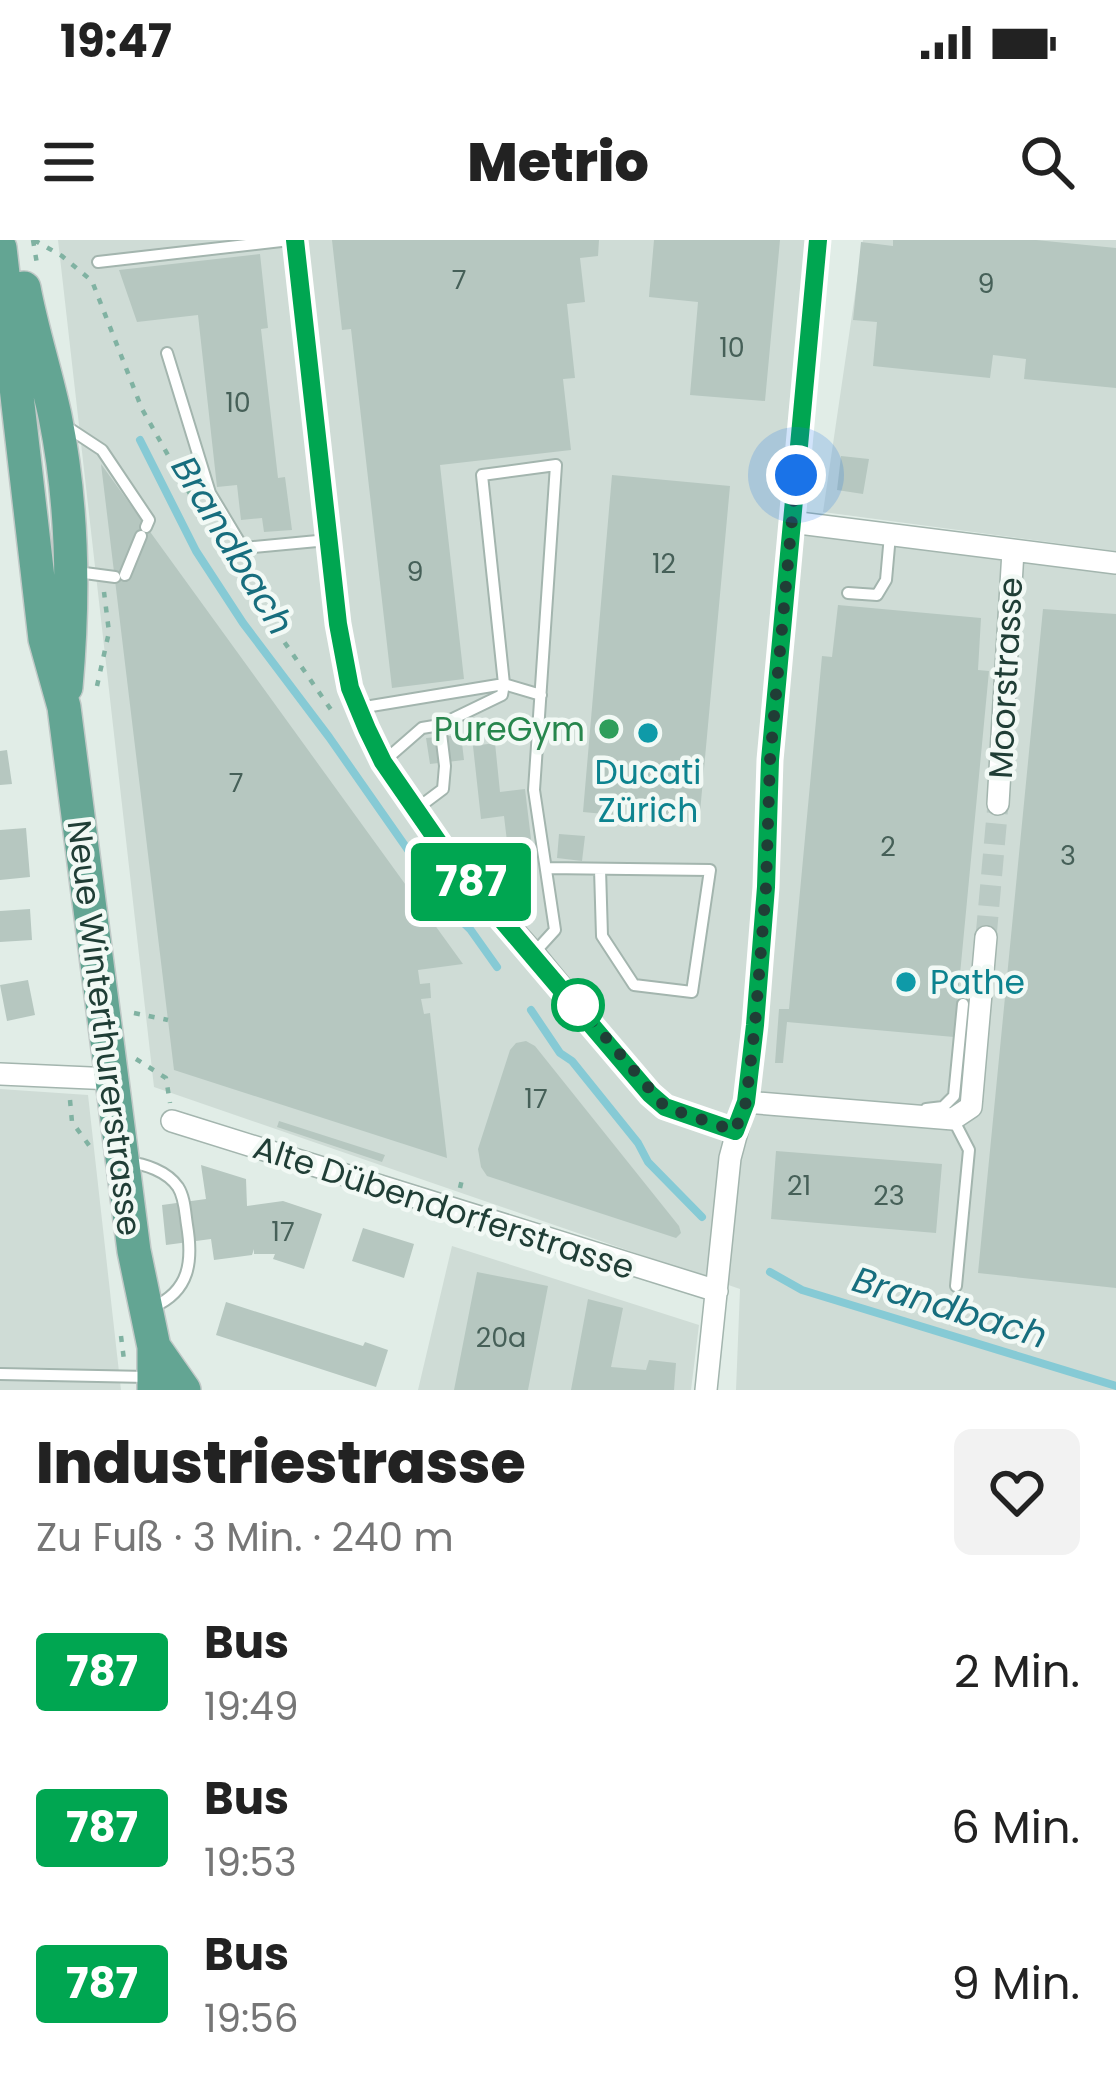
<!DOCTYPE html>
<html lang="de">
<head>
<meta charset="utf-8">
<style>
  :root { --surface:#fff; --page:#f2f2f2; --text:#222; --muted:#767676 }
  body { margin:0; font-family:Poppins,sans-serif; background:var(--page); color:var(--text); height:100vh; display:flex; flex-direction:column; font-size:45px; white-space:nowrap }
  * { box-sizing:border-box; margin:0 }
  p { font-size:39px; color:var(--muted) }
  .icon { flex:none; width:66px; height:66px; fill:none; stroke:currentColor; stroke-width:2; stroke-linecap:round; stroke-linejoin:round }
  .map { position:relative; height:1150px; overflow:hidden }
  .details { display:flex; flex-direction:column; background:var(--surface); flex:1 }
  .details>* { flex:none }
  .badge { padding:0 24px; border-radius:9px; font-size:42px; line-height:78px }
  .you { position:absolute; width:60px; height:60px; margin:-30px; border:9px solid #fff; border-radius:50%; background:#1a73e8; box-shadow:0 0 0 18px #1a73e833 }
  .map>.badge { position:absolute; translate:-50% -50%; box-shadow:0 0 0 6px #fff }
  .round { display:grid; place-items:center; flex:none; width:126px; height:126px; border-radius:18px; background:var(--page) }
  .head { display:flex; align-items:center; justify-content:space-between; height:204px; padding:0 36px }
  h1 { font-size:57px; font-weight:800; line-height:90px }
  ul { padding:0; list-style:none }
  li { display:flex; align-items:center; gap:36px; height:156px; padding:0 36px }
  li div { flex:1 }
  li b { display:block; font-size:45px }
  li em { font-style:normal }
  li .badge { min-width:132px; font-weight:700; text-align:center }
  .status { display:flex; justify-content:space-between; align-items:center; height:84px; padding:0 60px; background:var(--surface); direction:ltr }
  .status svg { height:33px; fill:currentColor }
  header { display:flex; justify-content:space-between; align-items:center; height:156px; padding:0 36px; background:var(--surface); font-size:54px; font-weight:800 }
  .map>svg:first-child { display:block }
  .built { fill:#cfdcd6 }
  .lines { fill:none; stroke-linecap:round; stroke-linejoin:round }
  .stream { stroke:#86cad5; stroke-width:8 }
  .building { fill:#b6c7c0 }
  .street-tunnel { stroke:#bacac4; stroke-width:21; stroke-dasharray:21 10; stroke-linecap:butt }
  .lane-casing { stroke:#a3b5ae; stroke-width:14 }
  .street-casing { stroke:#a3b5ae; stroke-width:24 }
  .primary-casing { stroke:#c1c9c7; stroke-width:36 }
  .path { stroke:#80b2a2; stroke-width:4.5; stroke-dasharray:6 9; stroke-linecap:butt }
  .lane { stroke:#fff; stroke-width:10 }
  .street { stroke:#fff; stroke-width:21 }
  .primary { stroke:#63a593; stroke-width:33 }
  .line-casing { stroke:#fff; stroke-width:27 }
  .line { stroke:#00a651; stroke-width:18 }
  .walk { stroke:#203e36; stroke-width:12; stroke-dasharray:0 21.6 }
  .leisure-dot { fill:#2e9e5b; stroke:#f2f9f5; stroke-width:4.5 }
  .culture-dot { fill:#0f9aa8; stroke:#f2f9f5; stroke-width:4.5 }
  .stop-dot { fill:#fff; stroke:#00a651; stroke-width:6 }
  .labels { text-anchor:middle; stroke-width:9; stroke-linejoin:round; paint-order:stroke }
  .number-label { font-size:27px; fill:#466058 }
  .street-label { font-size:33px; fill:#203e36; stroke:#f2f9f5 }
  .leisure-label { font-size:33px; fill:#27864d; stroke:#f2f9f5; text-anchor:end }
  .culture-label { font-size:33px; fill:#0d838f; stroke:#f2f9f5 }
  .water-label { font-size:36px; font-style:italic; fill:#176e7e; stroke:#f2f9f5 }
</style>
</head>
<body>
<div class="status"><b>19:47</b><svg viewBox="0 0 49 12"><path d="M0 12V9h3v3zM5 12V6h3v6zM10 12V3h3v9zM15 12V0h3v12zM26 1h20v11H26zM47 4h2v5h-2z"/></svg></div>
<header><svg class="icon" aria-label="menu" viewBox="0 0 24 24"><path d="M4 6h16M4 12h16M4 18h16"/></svg>Metrio<svg class="icon" aria-label="search" viewBox="0 0 24 24"><circle cx="10" cy="10" r="6"/><path d="M15 15l6 6"/></svg></header>
<div class="map">
<svg width="1116" height="1150" viewBox="0 0 1116 1150">
  <rect width="100%" height="100%" fill="#e1ede7"/>
  <!-- built -->
  <path class="built" d="M58,0H814L783,289L1116,334V1150H736L740,1049L154,847Z
    M863,0H1116V311L823,272Z
    M0,849L88,855L121,1150H0Z
    M452,1006L699,1085L691,1150H418Z"/>
  <g class="lines">
    <!-- stream -->
    <path class="stream" d="M140,200L196,311L243,383L329,497L450,670L470,689L497,727
      M531,770L560,813L572,821L638,903L648,922L702,977
      M770,1032L802,1050L1116,1146"/>
  </g>
  <!-- building -->
  <path class="building" d="M332,0H599L598,16L580,18L585,62L567,64L575,138L563,139L571,210L440,225L464,439L392,448L351,89L342,90Z
    M654,0H780L765,161L690,155L698,62L649,57Z
    M893,0H1036L1116,8V148L1024,139L1026,119L993,115L990,138L873,126L877,82L853,80L861,2L893,6Z
    M260,14L268,88L261,89L278,238L285,237L292,290L264,292L262,278L241,280L237,245L217,247L198,75L137,82L119,30Z
    M841,216L869,219L863,254L837,250Z
    M101,224L463,724L418,730L420,744L430,743L431,758L421,759L424,774L430,773L447,918L174,830Z
    M612,235L730,246L699,583L583,572Z
    M838,365L981,378L978,430L989,431L954,797L787,782L783,823H775L779,769H789L822,416L832,417Z
    M1043,369L1116,374V1048L978,1033Z
    M461,495L464,520L430,524L426,498Z
    M495,503L500,552L525,549L534,624L510,627L504,576L481,579L473,506Z
    M7,510L12,544L0,545V511Z
    M26,588L30,637L0,640V590Z
    M559,594L585,596L582,621L557,618Z
    M30,669L32,700L0,702V671Z
    M28,740L35,775L7,781L0,745Z
    M526,801L535,806L679,986L681,993L676,998L487,936L481,927L478,909L510,810L516,803Z
    M279,881L385,915L382,922L277,887Z
    M776,911L942,924L936,993L771,979Z
    M201,925L246,939L247,966L283,961L322,974L304,1029L273,1019L275,1014H254V1009L252,1015L214,1020L211,999L166,1005L162,965L206,959Z
    M363,988L414,1004L404,1038L352,1021Z
    M477,1032L548,1046L528,1150H454Z
    M588,1059L623,1068L611,1127L646,1130L649,1120L676,1123L674,1150H571Z
    M226,1062L363,1106L365,1102L388,1110L376,1147L216,1095Z"/>
  <g class="lines">
    <!-- street-tunnel -->
    <path class="street-tunnel" d="M986,697L998,564"/>
    <!-- lane casing -->
    <g class="lane-casing">
      <path id="lane" d="M98,22L290,0
        M167,113L210,253L243,308L328,300
        M64,185L102,210L149,280L146,287
        M77,332L115,337
        M125,335L141,296
        M848,353L877,355L886,340L890,295
        M359,468L504,444L482,235L556,225L534,550L555,690L534,713
        M440,485L502,455L504,444L541,455
        M383,522L422,488L440,485L445,526L443,549L415,570
        M546,628L710,630L692,752L634,745L602,696L600,629
        M926,869L943,867L954,856L963,764
        M953,879L969,910L956,1046
        M127,922C145,924 167,931 178,947C185,958 185,973 187,985C193,1021 190,1051 153,1067
        M0,1134L147,1137"/>
    </g>
    <!-- street casing -->
    <g class="street-casing">
      <path id="street" d="M295,0L338,384L351,448L366,489L383,522L450,619L534,713L649,854L665,867L735,891
        M791,282L1116,323
        M998,564L1013,311
        M0,834L113,839
        M745,862L953,879L971,867L986,697
        M172,881L717,1051
        M706,1150L730,918L745,862L755,785L766,647L770,520L818,0"/>
    </g>
    <!-- primary casing -->
    <g class="primary-casing">
      <path id="primary" d="M0,8L45,399L64,467L134,1011L154,1107V1150
        M24,48C32,91 46,133 55,176C73,264 74,358 66,447
        M154,1107L184,1150"/>
    </g>
    <!-- path -->
    <path class="path" d="M33,0L37,24
      M34,0L62,16L92,41L142,169L190,254
      M225,316L334,474
      M97,446L109,392L104,352
      M134,773L168,780
      M136,819L166,838L170,863
      M70,860L72,882L91,908
      M460,948L463,935
      M121,1096L124,1120"/>
    <!-- lane -->
    <use href="#lane" class="lane"/>
    <!-- street -->
    <use href="#street" class="street"/>
    <!-- primary -->
    <use href="#primary" class="primary"/>
  </g>
  <g class="lines">
    <!-- line casing -->
    <g class="line-casing">
      <path id="line" d="M295,0L338,384L350,448L367,489L383,522L450,619L650,854L665,867L735,891L746,862L755,785L766,647L770,520L818,0"/>
    </g>
    <!-- line -->
    <use href="#line" class="line"/>
    <!-- walk -->
    <path class="walk" d="M578,765L665,867L735,891L746,862L755,785L766,647L770,520L796,235"/>
  </g>
  <!-- markers -->
  <circle class="leisure-dot" cx="609" cy="489" r="12"/>
  <g class="culture-dot">
    <circle cx="648" cy="493" r="12"/>
    <circle cx="906" cy="742" r="12"/>
  </g>
  <circle class="stop-dot" cx="578" cy="765" r="24"/>
  <g class="labels">
    <!-- number labels -->
    <g class="number-label">
      <text x="459" y="49">7</text>
      <text x="986" y="53">9</text>
      <text x="732" y="117">10</text>
      <text x="238" y="172">10</text>
      <text x="664" y="333">12</text>
      <text x="415" y="341">9</text>
      <text x="236" y="552">7</text>
      <text x="888" y="616">2</text>
      <text x="1068" y="625">3</text>
      <text x="536" y="868">17</text>
      <text x="799" y="955">21</text>
      <text x="889" y="965">23</text>
      <text x="283" y="1001">17</text>
      <text x="501" y="1107">20a</text>
    </g>
    <!-- street labels -->
    <g class="street-label">
      <text transform="translate(1005 438) rotate(-87)" y="12">Moorstrasse</text>
      <text transform="translate(105 788) rotate(83)" y="12">Neue Winterthurerstrasse</text>
      <text transform="translate(444 967) rotate(18)" y="12">Alte Dübendorferstrasse</text>
    </g>
    <!-- leisure labels -->
    <g class="leisure-label">
      <text x="585" y="501">PureGym</text>
    </g>
    <!-- culture labels -->
    <g class="culture-label">
      <text x="648" y="544">Ducati<tspan x="648" dy="38">Zürich</tspan></text>
      <text x="930" y="754" text-anchor="start">Pathe</text>
    </g>
    <!-- water labels -->
    <g class="water-label">
      <text transform="translate(233 305) rotate(59)" y="13">Brandbach</text>
      <text transform="translate(950 1067) rotate(17)" y="13">Brandbach</text>
    </g>
  </g>
</svg>
<div class="you" style="left:796px;top:235px"></div>
<b class="badge" style="left:471px;top:642px;background:#00a651;color:#fff">787</b>
</div>
<section class="details">
<div class="head"><div><h1>Industriestrasse</h1><p>Zu Fuß · 3 Min. · 240 m</p></div><a class="round"><svg class="icon" aria-label="heart" viewBox="0 0 24 24"><path d="M12 20l-8-8c-3-5 5-10 8-4 3-6 11-1 8 4z"/></svg></a></div>
<ul>
<li><span class="badge" style="background:#00a651;color:#fff">787</span><div><b>Bus</b><p>19:49</p></div><em>2 Min.</em></li>
<li><span class="badge" style="background:#00a651;color:#fff">787</span><div><b>Bus</b><p>19:53</p></div><em>6 Min.</em></li>
<li><span class="badge" style="background:#00a651;color:#fff">787</span><div><b>Bus</b><p>19:56</p></div><em>9 Min.</em></li>
</ul>
</section>
</body>
</html>
